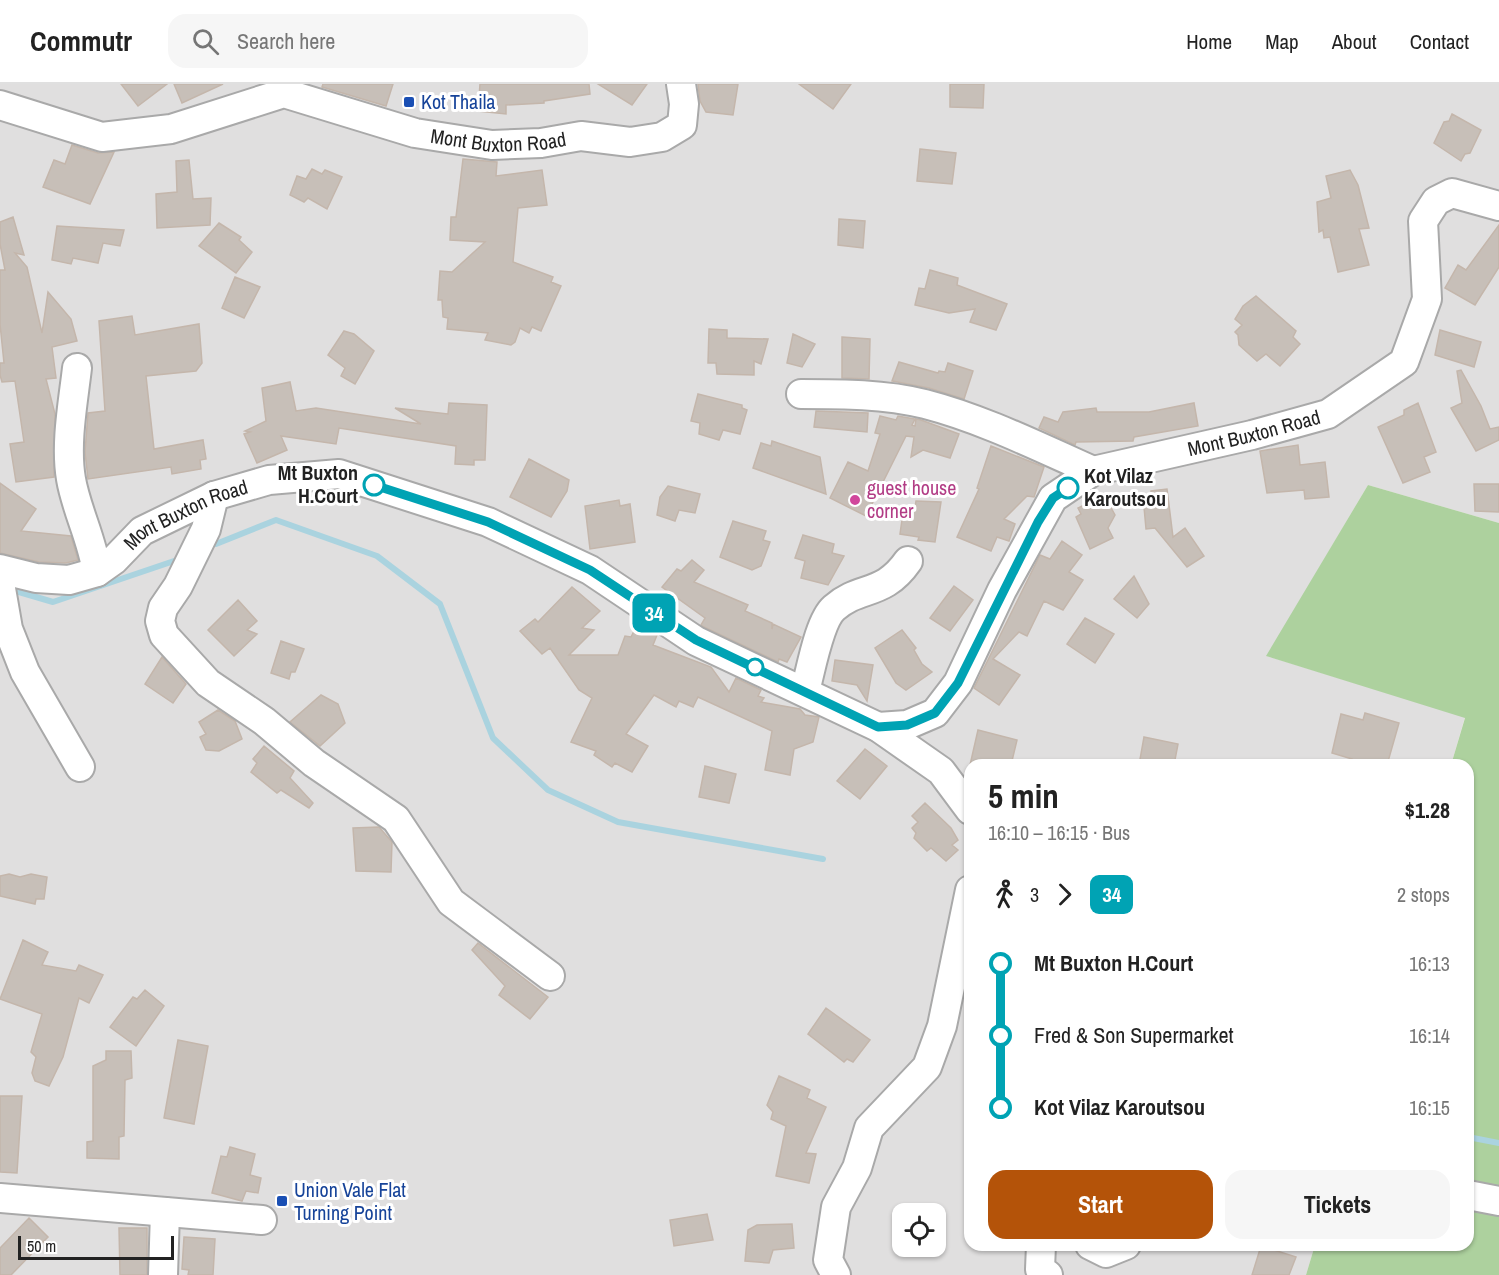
<!DOCTYPE html>
<html lang="en">
<head>
<meta charset="utf-8">
<style>
  :root { --surface:#fff; --page:#f6f6f6; --text:#222; --muted:#767676; --line:#e0e0e0; --accent:#b45309 }
  body { margin:0; font-family:"Archivo Narrow",sans-serif; background:var(--page); color:var(--text); height:100vh; display:flex; flex-direction:column; font-size:22px; white-space:nowrap }
  * { box-sizing:border-box; margin:0 }
  p { font-size:20px; color:var(--muted) }
  .icon { flex:none; width:33px; height:33px; fill:none; stroke:currentColor; stroke-width:2; stroke-linecap:round; stroke-linejoin:round }
  .map { position:relative; flex:1; overflow:hidden }
  .panel { position:absolute; left:964px; top:675px; width:510px; height:492px; display:flex; flex-direction:column; background:var(--surface); border-radius:18px; box-shadow:0 2px 4px #0004 }
  .panel>* { flex:none }
  .badge { padding:0 12px; border-radius:9px; font-size:21px; line-height:39px }
  .fabs { position:absolute; left:892px; top:1119px; display:grid; gap:12px }
  .fabs a { display:grid; place-items:center; width:54px; height:54px; border-radius:12px; background:var(--surface); box-shadow:0 2px 4px #0004; font-size:30px }
  .scale { position:absolute; left:18px; bottom:15px; width:156px; box-sizing:border-box; padding-left:6px; border:3px solid #222; border-top:0; font-size:16px; line-height:21px; white-space:nowrap; color:#222; -webkit-text-stroke:4px #fff; paint-order:stroke }
  .map>.badge { position:absolute; translate:-50% -50%; box-shadow:0 0 0 3px #fff }
  .legs { display:flex; align-items:center; gap:9px; height:66px; padding:0 24px; font-size:20px }
  .legs p { margin-inline-start:auto }
  .overview { display:flex; align-items:center; justify-content:space-between; height:102px; padding:0 24px }
  h1 { font-size:33px; font-weight:700; line-height:45px }
  .primary-button { display:flex; gap:12px; margin-top:auto; padding:12px 24px }
  .primary-button a { flex:1; height:69px; border-radius:18px; background:var(--accent); color:#fff; font-size:24px; font-weight:700; line-height:69px; text-align:center }
  .primary-button a+a { background:var(--page); color:var(--text) }
  ul { padding:0 24px; list-style:none }
  li { display:flex; align-items:center; gap:21px; height:72px; font-size:22px }
  li i { display:grid; place-items:center; width:9px; height:100%; margin:0 8px; background:currentColor }
  li i::after { content:''; width:15px; height:15px; margin:-8px; border:4px solid; border-radius:50%; background:var(--surface) }
  li p { margin-inline-start:auto }
  li:first-child i { background:linear-gradient(#0000 50%,currentColor 0) }
  li:last-child i { background:linear-gradient(currentColor 50%,#0000 0) }
  header { display:flex; align-items:center; gap:36px; box-sizing:border-box; height:84px; padding:0 30px; background:var(--surface); border-bottom:2px solid var(--line) }
  header strong { font-size:28px }
  nav { display:flex; gap:33px; margin-inline-start:auto; font-size:21px }
  .search { width:420px; height:54px; background:var(--page); display:flex; align-items:center; gap:15px; box-sizing:border-box; padding:0 21px; border-radius:18px; color:var(--muted); font-size:22px }
  .map>svg:first-child { display:block }
  .residential { fill:#e0dfdf; fill-rule:evenodd }
  .forest { fill:#add19e }
  .lines { fill:none; stroke-linecap:round; stroke-linejoin:round }
  .stream { stroke:#aad3df; stroke-width:6 }
  .building { fill:#c7bfb8; stroke:#c4b6ab; stroke-width:1.5 }
  .minor-casing { stroke:#a9a9a9; stroke-width:32 }
  .minor { stroke:#fff; stroke-width:28 }
  .line-1-casing { stroke:#fff; stroke-width:14 }
  .line-1 { stroke:#00a3b4; stroke-width:9 }
  .transit-dot { fill:#1a4fb4; stroke:#fff; stroke-width:2 }
  .stop-1-dot { fill:#fff; stroke:#00a3b4; stroke-width:3 }
  .hotel-dot { fill:#d1479c; stroke:#fff; stroke-width:2 }
  .labels { text-anchor:middle; stroke-width:6; stroke-linejoin:round; paint-order:stroke }
  .transit-label { font-size:20px; fill:#164399; stroke:#fff; text-anchor:start }
  .street-label { font-size:20px; fill:#222; stroke:#fff }
  .stop-label { font-size:20px; font-weight:bold; fill:#222; stroke:#fff; text-anchor:end }
  .hotel-label { font-size:20px; fill:#b23c85; stroke:#fff; text-anchor:start }
</style>
</head>
<body>
<header>
<strong>Commutr</strong>
<div class="search"><svg class="icon" aria-label="search" viewBox="0 0 24 24"><circle cx="10" cy="10" r="6"/><path d="M15 15l6 6"/></svg>Search here</div>
<nav><a>Home</a><a>Map</a><a>About</a><a>Contact</a></nav>
</header>
<div class="map">
<svg width="1499" height="1191" viewBox="0 0 1499 1191">
  <rect width="100%" height="100%" fill="#f2efe9"/>
  <!-- residential -->
  <path class="residential" d="M0,0H1499V439L1368,401L1267,572L1465,633L1451,681H970V1161H1315L1306,1191H0ZM903,1130H936V1162H903Z"/>
  <!-- forest -->
  <path class="forest" d="M1368,401L1499,439V1191H1306L1315,1161H1468V681H1451L1465,634L1266,572Z"/>
  <g class="lines">
    <!-- stream -->
    <path class="stream" d="M216,460L276,436L377,472L440,520L493,654L548,706L618,738L823,775
      M19,508L53,518L174,477
      M1468,1053L1499,1059"/>
  </g>
  <!-- building -->
  <path class="building" d="M121,0H167L138,22Z
    M174,0H223L182,19Z
    M323,0H393L386,22L322,3Z
    M480,0H589L590,10L544,17V19L506,21V30L478,27Z
    M598,0H647L632,21Z
    M698,0H738L733,31L706,28L700,17Z
    M799,0H851L833,25Z
    M950,0H984L983,24L950,23Z
    M1452,30L1481,46L1470,69L1465,70L1461,77L1434,59L1444,38L1449,37Z
    M72,61L98,69L114,68L90,120L43,103L54,76L65,80Z
    M920,65L956,69L952,100L917,97Z
    M463,75L497,78L496,92L542,86L547,121L518,124L513,178L553,193L551,198L561,202L541,247L532,243L529,249L520,244L515,258L511,261L485,256L488,249L447,245L448,234L443,233L442,216H438L440,187L452,188L485,158L450,156L451,133H456Z
    M189,76L193,115L211,114L210,141L157,144L156,110L177,108L176,77Z
    M312,85L322,90L325,86L342,93L327,125L308,114L304,118L290,111L297,92L306,95Z
    M1350,86L1358,101L1369,144L1359,145L1369,181L1338,188L1330,153L1324,154L1323,146L1319,148L1317,118L1331,114L1326,92Z
    M13,133L24,171L15,169L27,183L42,249L48,208L71,235L77,257L52,263L56,294L46,295L55,330L54,393L16,398L10,360L24,358L15,297L2,298L0,291V279H4L0,240V186H5L0,160V138Z
    M839,135L865,137L863,164L838,161Z
    M219,139L241,153L239,156L252,168L236,189L199,162Z
    M1499,141V183L1475,221L1445,204L1458,181L1466,186Z
    M57,142L73,143L124,146L120,162L103,159L98,179L73,174L71,180L52,176Z
    M930,186L958,194L957,201L1007,220L996,246L970,238L975,225L949,229L915,221L919,204L925,205Z
    M235,193L260,203L244,234L222,224Z
    M1256,212L1296,247L1293,253L1300,260L1280,282L1266,270L1257,277L1239,261L1238,251L1235,248L1242,241L1235,235L1243,222Z
    M132,232L135,251L199,240L202,279L196,287L146,292L154,365L203,356L206,375L200,376L201,385L172,390L171,383L88,395L85,368L88,329L105,327L99,237Z
    M709,245L727,246V254L768,255L761,280L754,277V291L717,290L716,279H708Z
    M1440,246L1481,258L1474,283L1435,271Z
    M344,247L354,250L374,267L355,300L341,292L345,284L328,271Z
    M793,250L815,260L802,283L787,279Z
    M842,253L870,255L869,295L842,294Z
    M899,278L938,289L939,287L945,288L948,279L973,287L964,315L929,304L892,297Z
    M1461,286L1481,322L1490,345L1499,343V356L1476,367L1451,324L1462,319L1457,287Z
    M290,298L296,327L316,324L421,340L395,324L448,330L449,319L487,321L485,376H474V381L455,380L456,362L339,344L336,360L281,352L287,366L257,379L244,350L250,348L245,347L266,337L262,304Z
    M698,310L742,321V324L747,326L740,350L723,346L719,356L699,350L700,339L691,337Z
    M1194,319L1198,342L1134,353L1133,357L1076,358L1075,361L1039,344L1044,333L1058,338L1063,328L1096,324L1097,328H1149Z
    M1418,319L1436,368L1424,373L1430,388L1403,399L1378,343L1404,331V326Z
    M816,327L868,329L867,348L814,343Z
    M880,332L896,336L898,332L915,335L912,341L915,342L916,335L921,336L959,350L950,374L923,366L911,373L914,353L906,352L866,432L830,414L848,378L868,387L880,350L875,349Z
    M772,357L820,373L826,410L753,384L761,359L771,362Z
    M1298,361L1300,381L1325,378L1329,413L1305,415L1304,406L1267,409L1260,367Z
    M991,362L1044,383L1034,413L1027,412L1004,435L1015,440L1009,457L997,453L991,467L957,453L979,405L977,404Z
    M529,375L569,396L567,407L551,433L510,413Z
    M0,399L36,425L21,447L71,452L78,476L66,479L39,478L0,469Z
    M1474,400H1499V428L1475,427Z
    M668,402L700,410L695,429L679,426L675,437L657,431L660,413Z
    M1167,405L1173,453L1185,444L1204,472L1187,483L1155,444L1146,445L1143,412L1151,411V407Z
    M1104,411L1115,431L1108,444L1113,454L1090,465L1076,433L1081,430L1078,424Z
    M619,416L620,422L630,420L635,458L590,465L585,422Z
    M916,417L941,418L935,458L918,456L919,453L900,450L904,421L915,423Z
    M733,437L766,447L763,456L770,458L761,482L752,486L720,473Z
    M803,451L834,460L832,469L844,472L828,501L801,494L805,477L795,474Z
    M1062,457L1082,471L1069,488L1083,496L1063,526L1044,517L1027,552L1019,548L993,575L1020,591L999,621L974,604L1040,471L1050,475Z
    M692,476L704,486L694,498L748,521L745,527L772,539V545L773,540L801,553L787,578L779,575L778,578L704,543L701,541L705,534L662,503L677,485L681,487Z
    M1134,492L1149,520L1137,534L1114,515Z
    M954,502L973,516L950,547L930,534Z
    M572,503L600,527L582,544L594,546L569,571H618L625,552L631,553L638,539L657,551L653,561L711,583L729,608L736,594L761,606L758,612L764,614L761,618L800,625L805,631L819,633L813,658L794,665L790,691L765,686L772,647L698,613L693,623L679,617L676,623L654,611L626,650L648,662L632,688L615,679L612,683L594,671L596,667L571,658L592,614L579,606L550,564L542,570L520,547L535,535L538,538Z
    M238,516L257,537L247,546L257,550L234,572L208,546Z
    M1085,534L1114,550L1095,579L1067,560Z
    M902,546L916,564L914,566L922,580L932,588L906,606L896,599L875,564Z
    M281,557L304,565L295,588H291L289,595L271,589Z
    M162,573L186,600L173,619L145,600Z
    M835,576L873,581L867,617L857,601L832,597Z
    M321,611L338,620L345,639L320,662L290,638Z
    M218,626L235,637L242,655L219,667L206,666L200,653L206,650L199,638Z
    M1365,629L1399,639L1387,681H1350L1352,675L1332,669L1341,630L1363,636Z
    M978,646L1017,656L1011,681H970Z
    M1144,653L1178,660L1174,681H1139Z
    M264,662L294,687L290,694L313,719L309,724L281,706L277,709L251,688L257,679L253,675Z
    M865,665L887,682L860,715L837,697Z
    M705,682L736,690L729,719L699,713Z
    M925,719L951,744L958,756L952,761L958,766L946,777L931,764L927,767L914,754L916,749L912,744L918,738L912,732Z
    M379,743L392,758L391,788L356,787L353,744Z
    M9,790L20,793L31,790L47,793L44,815H36L35,820L0,812V792Z
    M23,856L48,868L42,881L76,887L79,881L103,891L89,919L79,914L63,973L49,1002L35,997L32,989L36,973L31,968L42,930L0,915Z
    M478,859L548,913L530,935L499,911L505,902L472,866Z
    M145,906L164,922L136,962L110,943L133,913L137,915Z
    M826,924L870,956L853,978L847,975L844,978L808,950Z
    M178,956L208,962L194,1040L164,1034Z
    M106,967H131L132,994L125,996L124,1052L119,1053V1075L87,1074V1058L93,1057V982L106,976Z
    M779,992L810,1006L807,1014L826,1023L806,1069L816,1070L809,1099L776,1092L786,1042L771,1035L773,1028L767,1021Z
    M0,1012H22L17,1089L0,1088Z
    M230,1063L255,1070L250,1091L261,1094L258,1109L246,1107L242,1117L212,1109L221,1072L227,1073Z
    M707,1130L713,1156L674,1162L670,1136Z
    M29,1134L48,1153L11,1191H0V1164Z
    M792,1140L794,1164L773,1166L769,1179L745,1177L748,1146L757,1141Z
    M119,1144H147V1191H120Z
    M184,1153L215,1155L213,1191H188L189,1186L182,1185Z
    M1261,1162L1296,1173L1289,1191H1252Z"/>
  <g class="lines">
    <!-- minor casing -->
    <g class="minor-casing">
      <g id="minor">
        <path id="s1" d="M0,21L102,53L171,45L284,9L415,49L492,61L541,59L581,52L630,58L662,53L682,41L684,20L681,0"/>
        <path d="M77,284C73,319 65,360 71,395C76,425 92,455 97,488"/>
        <path d="M801,310C842,310 884,310 925,320C983,335 1039,363 1093,387"/>
        <path d="M214,412L206,445L178,502L163,524L160,537L164,551L208,599L264,637L314,679L396,735L451,818L550,892"/>
        <path id="s2" d="M0,485L36,494L69,496L97,488L114,476L142,447L214,412L269,396L339,390L488,438L590,486L696,557L878,643L941,687L970,726"/>
        <path d="M0,499L8,545L25,588L80,683"/>
        <path d="M805,607C811,586 819,537 834,524C860,501 883,513 908,477"/>
        <path id="s3" d="M878,643L907,641L935,629L958,599L1002,506L1053,414L1093,387L1252,351L1328,330L1404,278L1427,215L1423,137L1436,117L1452,109L1499,122"/>
        <path d="M1468,1111L1499,1117"/>
        <path d="M0,1114L262,1136"/>
        <path d="M1041,1161L1040,1185L1048,1191"/>
        <path d="M1090,1161L1106,1169L1126,1161"/>
        <path d="M163,1191L165,1128"/>
        <path d="M836,1191L828,1176L836,1123L857,1084L869,1044L927,983L942,942L970,806"/>
      </g>
    </g>
    <!-- minor -->
    <use href="#minor" class="minor"/>
  </g>
  <g class="lines">
    <!-- line-1 casing -->
    <g class="line-1-casing">
      <path id="line-1" d="M374,401L488,438L590,486L696,556L878,643L907,641L935,629L958,599L1038,438L1053,414L1068,404"/>
    </g>
    <!-- line-1 -->
    <use href="#line-1" class="line-1"/>
  </g>
  <!-- markers -->
  <g class="transit-dot">
    <rect x="403" y="12" width="12" height="12" rx="3"/>
    <rect x="276" y="1111" width="12" height="12" rx="3"/>
  </g>
  <g class="stop-1-dot">
    <circle cx="374" cy="401" r="10"/>
    <circle cx="1068" cy="404" r="10"/>
    <circle cx="755" cy="583" r="8"/>
  </g>
  <circle class="hotel-dot" cx="855" cy="416" r="6"/>
  <g class="labels">
    <!-- transit labels -->
    <g class="transit-label">
      <text x="421" y="25">Kot Thaila</text>
      <text x="294" y="1113">Union Vale Flat<tspan x="294" dy="23">Turning Point</tspan></text>
    </g>
    <!-- street labels -->
    <g class="street-label">
      <text dy="7" stroke="none"><textPath href="#s1" startOffset="516">Mont Buxton Road</textPath></text>
      <text dy="7" stroke="none"><textPath href="#s3" startOffset="519">Mont Buxton Road</textPath></text>
      <text dy="7" stroke="none"><textPath href="#s2" startOffset="207">Mont Buxton Road</textPath></text>
    </g>
    <!-- stop labels -->
    <g class="stop-label">
      <text x="358" y="396">Mt Buxton<tspan x="358" dy="23">H.Court</tspan></text>
      <text x="1084" y="399" text-anchor="start">Kot Vilaz<tspan x="1084" dy="23">Karoutsou</tspan></text>
    </g>
    <!-- hotel labels -->
    <g class="hotel-label">
      <text x="867" y="411">guest house<tspan x="867" dy="23">corner</tspan></text>
    </g>
  </g>
</svg>
<div class="fabs">
<a><svg class="icon" aria-label="locate" viewBox="0 0 24 24"><circle cx="12" cy="12" r="6"/><path d="M12 2v4M12 18v4M2 12h4M18 12h4"/></svg></a>
</div>
<div class="scale">50 m</div>
<b class="badge" style="left:654px;top:529px;background:#00a3b4;color:#fff">34</b>
<section class="panel">
<div class="overview"><div><h1>5 min</h1><p>16:10 – 16:15 · Bus</p></div><b>$1.28</b></div>
<div class="legs"><svg class="icon" aria-label="walk" viewBox="0 0 24 24"><circle cx="13" cy="4" r="2"/><path d="M13 8l-2 6 4 7M11 14l-3 7M7 12l3-4h3l4 4"/></svg>3<svg class="icon" aria-label="forward" viewBox="0 0 24 24"><path d="M9 5l7 7-7 7"/></svg><b class="badge" style="background:#00a3b4;color:#fff">34</b><p>2 stops</p></div>
<ul>
<li><i style="color:#00a3b4"></i><b>Mt Buxton H.Court</b><p>16:13</p></li>
<li><i style="color:#00a3b4"></i><span>Fred &amp; Son Supermarket</span><p>16:14</p></li>
<li><i style="color:#00a3b4"></i><b>Kot Vilaz Karoutsou</b><p>16:15</p></li>
</ul>
<div class="primary-button"><a>Start</a><a>Tickets</a></div>
</section>
</div>
</body>
</html>
